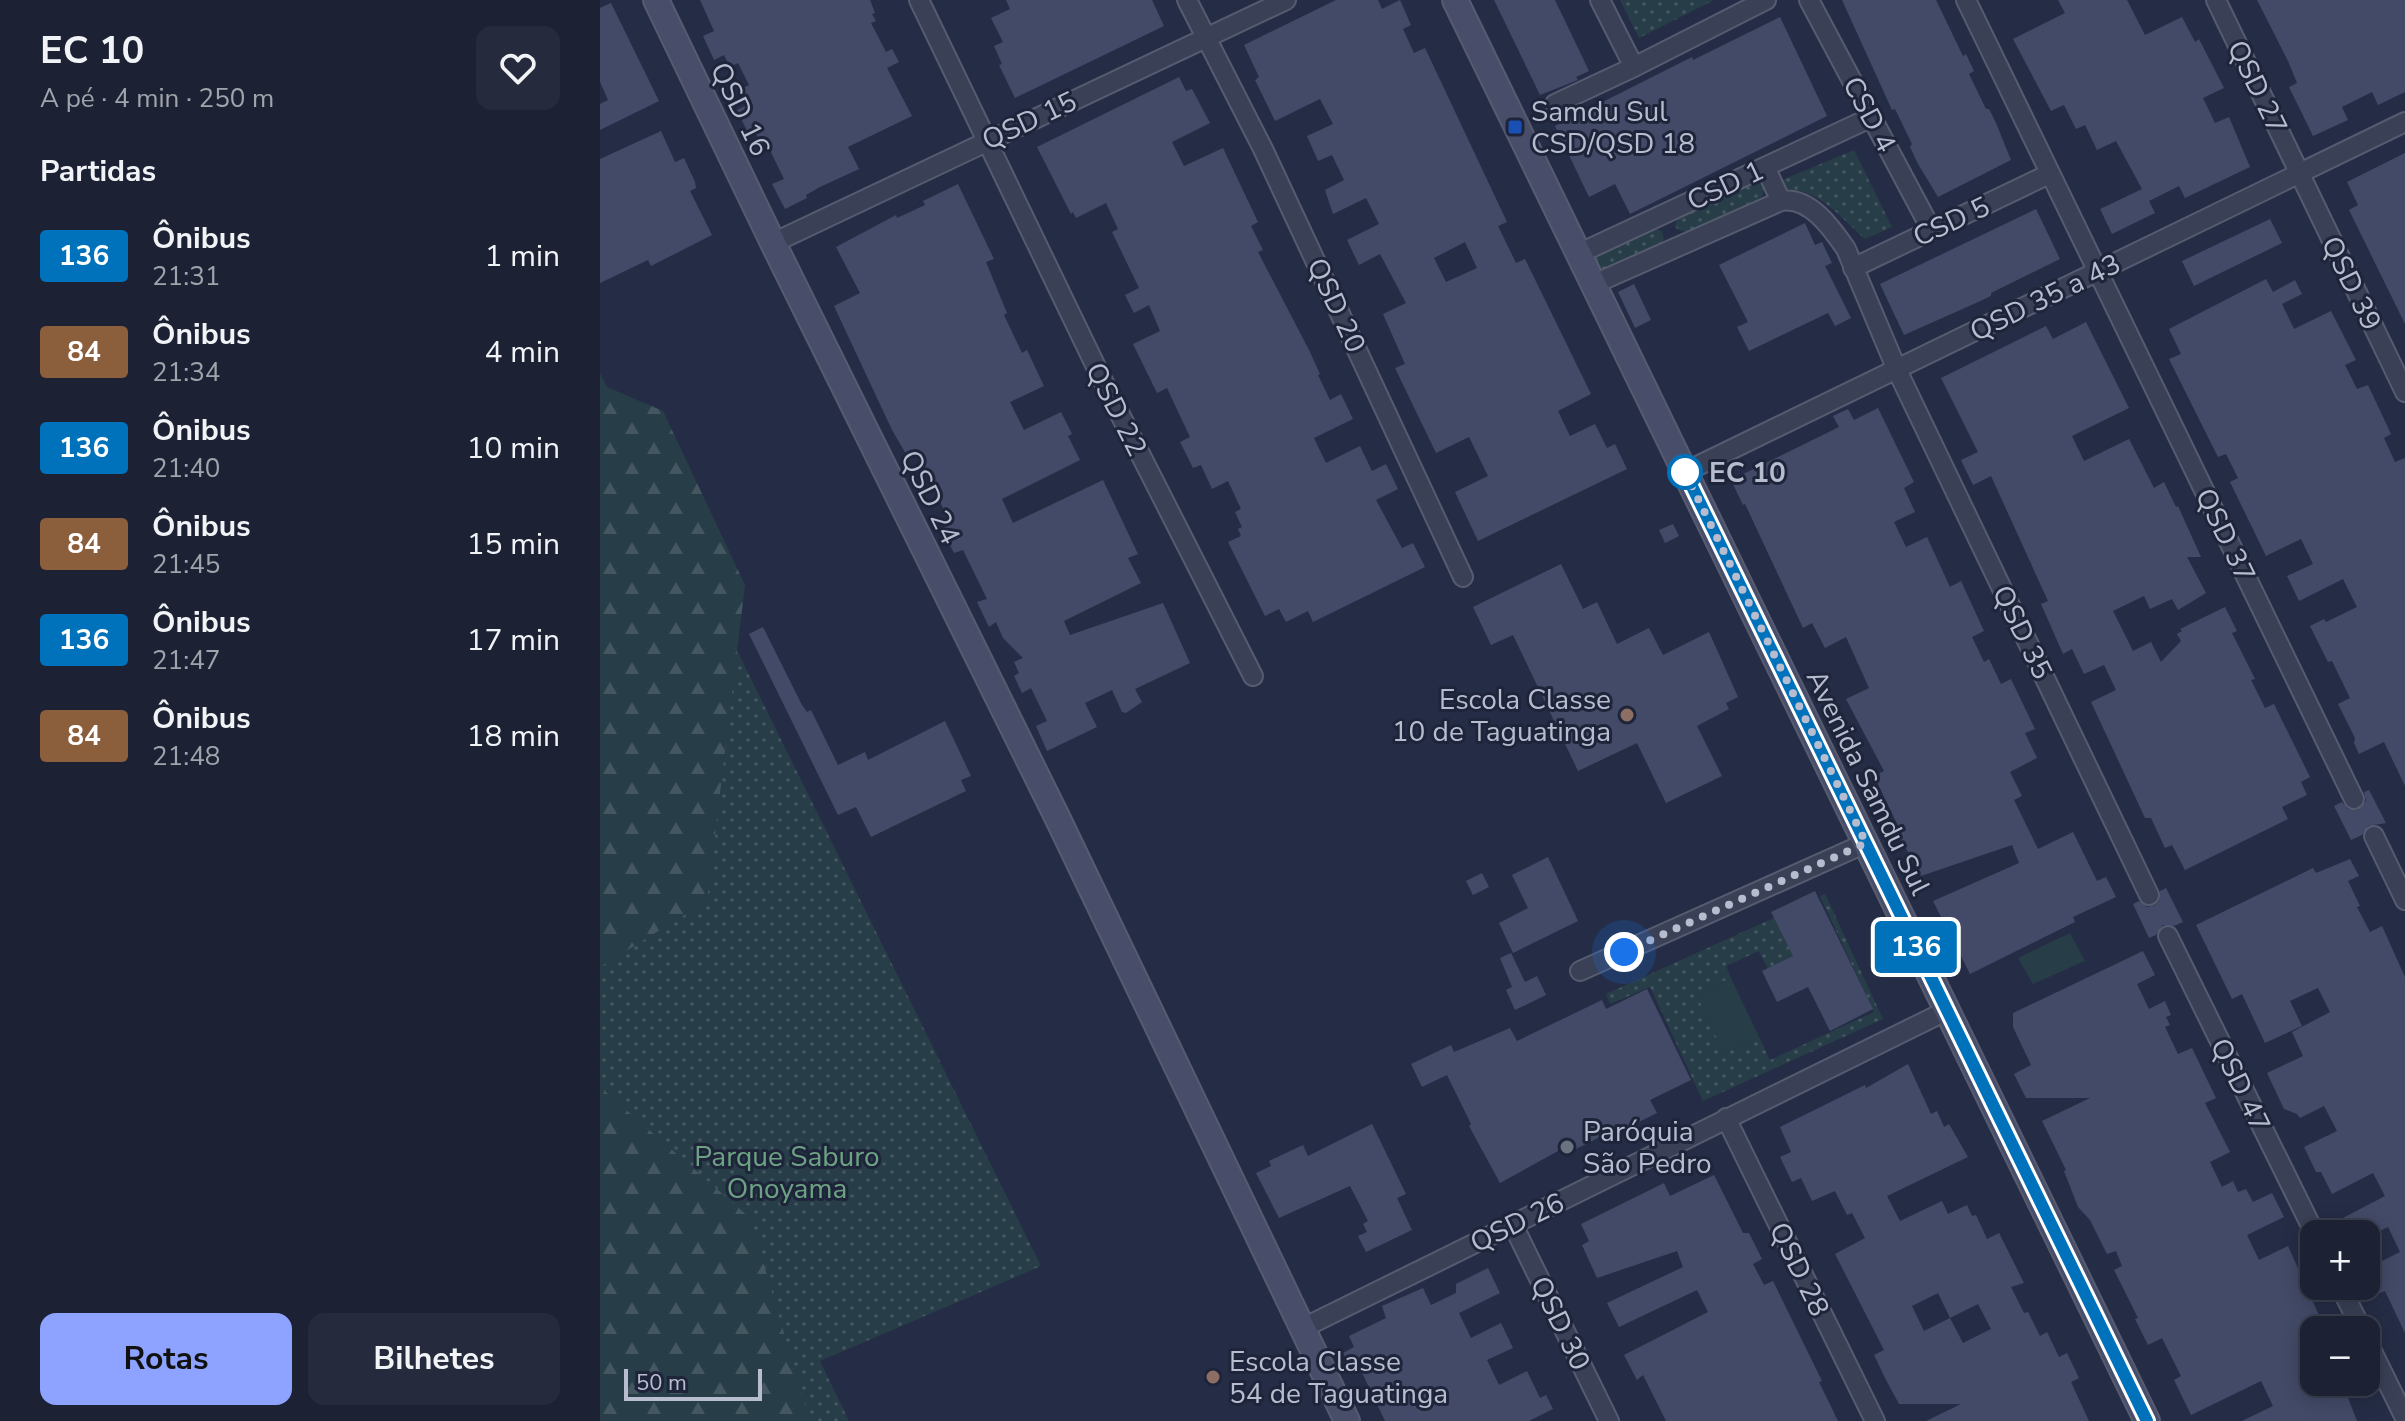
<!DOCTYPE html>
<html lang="pt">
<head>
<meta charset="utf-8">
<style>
  :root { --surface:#1c2234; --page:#252a3c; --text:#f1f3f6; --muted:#a0a4ac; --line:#3a3f4f; --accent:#8da3ff }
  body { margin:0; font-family:"Nunito Sans",sans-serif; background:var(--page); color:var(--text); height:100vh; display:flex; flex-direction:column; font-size:30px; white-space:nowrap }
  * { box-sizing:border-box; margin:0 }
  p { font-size:26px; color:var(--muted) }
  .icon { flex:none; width:44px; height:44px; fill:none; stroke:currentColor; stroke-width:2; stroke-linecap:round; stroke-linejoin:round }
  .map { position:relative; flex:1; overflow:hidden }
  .side { display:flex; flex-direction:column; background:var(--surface); width:600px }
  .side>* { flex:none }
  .badge { padding:0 16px; border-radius:6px; font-size:28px; line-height:52px }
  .fabs { position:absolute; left:1700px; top:1220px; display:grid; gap:16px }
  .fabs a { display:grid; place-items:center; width:80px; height:80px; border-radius:16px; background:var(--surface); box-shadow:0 4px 20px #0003,0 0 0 2px var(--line); font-size:40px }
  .scale { position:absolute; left:24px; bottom:20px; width:138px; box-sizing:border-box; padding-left:8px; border:4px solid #b8bccf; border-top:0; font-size:22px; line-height:28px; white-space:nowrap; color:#b8bccf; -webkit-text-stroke:6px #1e253b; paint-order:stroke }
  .you { position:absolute; width:40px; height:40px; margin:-20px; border:6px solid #fff; border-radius:50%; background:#1a73e8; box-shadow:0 0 0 12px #1a73e833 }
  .map>.badge { position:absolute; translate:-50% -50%; box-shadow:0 0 0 4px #fff }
  h2 { padding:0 40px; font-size:30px; line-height:72px }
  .round { display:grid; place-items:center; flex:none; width:84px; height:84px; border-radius:16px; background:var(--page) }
  .summary { display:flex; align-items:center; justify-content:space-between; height:136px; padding:0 40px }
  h1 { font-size:38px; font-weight:700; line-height:60px }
  .action { display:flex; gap:16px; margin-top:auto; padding:16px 40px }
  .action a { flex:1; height:92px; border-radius:16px; background:var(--accent); color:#111; font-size:32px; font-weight:700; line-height:92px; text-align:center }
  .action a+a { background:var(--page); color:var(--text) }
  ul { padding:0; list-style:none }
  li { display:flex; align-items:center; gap:24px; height:96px; padding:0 40px }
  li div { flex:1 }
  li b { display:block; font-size:30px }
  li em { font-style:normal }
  li .badge { min-width:88px; font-weight:700; text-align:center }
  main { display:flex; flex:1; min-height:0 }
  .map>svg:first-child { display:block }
  .grass { fill:url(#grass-dots) }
  .forest { fill:url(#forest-firs) }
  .pitch { fill:#273d47 }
  .building { fill:#424a67; fill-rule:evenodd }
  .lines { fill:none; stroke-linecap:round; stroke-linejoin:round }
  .street-casing { stroke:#565b70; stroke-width:22 }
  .secondary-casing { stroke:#565b70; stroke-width:28 }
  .street { stroke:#3a4056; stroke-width:18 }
  .secondary { stroke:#484e69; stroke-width:24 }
  .line-casing { stroke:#fff; stroke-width:18 }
  .line { stroke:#0072bc; stroke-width:12 }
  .walk { stroke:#b8bccf; stroke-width:8; stroke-dasharray:0 14.4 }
  .transit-dot { fill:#1a4fb4; stroke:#1e253b; stroke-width:3 }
  .stop-dot { fill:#fff; stroke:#0072bc; stroke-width:4 }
  .education-dot { fill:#8d6e63; stroke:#1e253b; stroke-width:3 }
  .worship-dot { fill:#6b7280; stroke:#1e253b; stroke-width:3 }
  .labels { text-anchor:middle; stroke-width:6; stroke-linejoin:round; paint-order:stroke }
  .street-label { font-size:28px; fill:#b8bccf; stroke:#1e253b }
  .poi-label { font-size:28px; fill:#b8bccf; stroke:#1e253b; text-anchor:start }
  .stop-label { font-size:28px; font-weight:bold; fill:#b8bccf; stroke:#1e253b; text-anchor:start }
  .park-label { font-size:28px; fill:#6da283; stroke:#1e253b }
</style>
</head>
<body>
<main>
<section class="side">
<div class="summary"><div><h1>EC 10</h1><p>A pé · 4 min · 250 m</p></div><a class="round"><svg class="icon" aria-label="heart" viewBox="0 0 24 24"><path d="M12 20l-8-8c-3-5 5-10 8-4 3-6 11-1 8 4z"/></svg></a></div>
<h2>Partidas</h2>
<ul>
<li><span class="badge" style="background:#0072bc;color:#fff">136</span><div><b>Ônibus</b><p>21:31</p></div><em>1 min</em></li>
<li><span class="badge" style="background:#8b5e3c;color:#fff">84</span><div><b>Ônibus</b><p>21:34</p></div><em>4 min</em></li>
<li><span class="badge" style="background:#0072bc;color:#fff">136</span><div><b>Ônibus</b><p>21:40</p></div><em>10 min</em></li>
<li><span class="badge" style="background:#8b5e3c;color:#fff">84</span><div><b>Ônibus</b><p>21:45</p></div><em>15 min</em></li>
<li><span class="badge" style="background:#0072bc;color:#fff">136</span><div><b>Ônibus</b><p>21:47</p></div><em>17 min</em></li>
<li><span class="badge" style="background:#8b5e3c;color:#fff">84</span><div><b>Ônibus</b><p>21:48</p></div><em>18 min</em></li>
</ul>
<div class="action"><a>Rotas</a><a>Bilhetes</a></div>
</section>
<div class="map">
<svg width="1805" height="1421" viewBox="0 0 1805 1421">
  <defs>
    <pattern id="grass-dots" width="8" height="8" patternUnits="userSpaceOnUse" patternTransform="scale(2)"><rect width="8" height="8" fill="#273d47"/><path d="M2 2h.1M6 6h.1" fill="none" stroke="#445760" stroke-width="1.8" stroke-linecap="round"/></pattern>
    <pattern id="forest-firs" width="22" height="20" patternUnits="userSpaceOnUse" patternTransform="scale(2)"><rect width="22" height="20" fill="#273d47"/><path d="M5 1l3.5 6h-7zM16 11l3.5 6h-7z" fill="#445760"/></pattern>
  </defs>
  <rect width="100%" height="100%" fill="#252d46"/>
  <!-- grass -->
  <path class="grass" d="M1020,0H1114L1039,38Z
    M1254,150L1292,227L1265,239C1242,219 1218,187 1184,190L1180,181Z
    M1154,182H1159L1165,189L1161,198L1086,232L1077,229L1075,225L1079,217Z
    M1054,228L1062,231L1064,240L1061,244L1004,270L1000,269L994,262L997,254Z
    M0,373L441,1266L220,1361L249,1421H0Z
    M1225,894L1283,1019L1103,1101L1050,987L1010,1004L1006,994L1178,916L1199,960L1170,973L1159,951L1126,966L1131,978L1097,994L1124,1053L1159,1037L1170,1060L1274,1012L1220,896Z"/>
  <!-- forest -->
  <path class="forest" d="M0,384L63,411L145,585L107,901L0,967Z
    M0,1087L150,1218L210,1421H0Z"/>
  <!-- pitch -->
  <path class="pitch" d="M1470,933L1485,961L1433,984L1418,958Z
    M1131,978L1159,1037L1124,1053L1096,994Z"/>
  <!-- building -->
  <path class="building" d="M100,0H270L275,13L272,14L276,21L271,23L286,52L292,49L299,62L287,68L312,116L248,147L259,169L220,187L206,195L207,198L185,209L172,184L184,179L165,140L160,142L155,132L149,135L137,110L147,105L140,90L149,85L138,63L130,67L124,55L114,60L103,36L114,31Z
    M406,0H552L564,26L415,98L399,65L402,64L394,46L403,42L391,18L410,9Z
    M736,0H778L782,9L800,0L811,25L803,29L814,53L825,48L907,222L898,226L916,263L925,259L991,394L958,411L970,436L995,424L1007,448L1015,444L1027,469L878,541L855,492L888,476L869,437L836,453L795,368L805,364L783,314L806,303L780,254L759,265L747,240L779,224L766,198L733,214L725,190L744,180L732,155L718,161L707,136L733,124L720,99L675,121L655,80L659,77L644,45ZM865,242L877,268L846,282L834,258Z
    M894,0H955L989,71L976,77L978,80L940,95Z
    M1242,0H1336L1363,56L1366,54L1374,71L1369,74L1386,109H1389L1396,123L1411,160L1338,197L1318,164L1310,147L1312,144L1295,109L1292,110Z
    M1458,0H1527L1545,35L1582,17L1595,42L1599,39L1624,88L1603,98L1615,123L1629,117L1650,167L1585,198L1579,186L1549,201L1555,213L1512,234L1500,209L1542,189L1516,141L1497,150L1485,125L1476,129L1464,105L1451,111L1413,39L1465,13Z
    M1657,0H1805V92L1778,105L1772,92L1742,107L1748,120L1713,136L1689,87L1697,83L1688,61Z
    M11,3L59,101L0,130V104L8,100L0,82V8Z
    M1180,17L1227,116L1030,214L1015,184L989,197L955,126L1074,66L1092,57L1093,60Z
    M579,77L586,91L592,89L610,123L572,142L584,166L623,148L658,222L651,226L663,250L658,252L709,350L720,374L718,375L730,400L741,394L753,419L714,438L726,463L760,446L772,471L786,464L798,489L776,500L802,548L813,543L825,567L713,622L708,611L686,622L679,609L665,616L628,542L641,536L638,529L642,527L635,512L641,509L628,481L612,489L601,465L593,468L580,442L590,437L567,388L557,393L533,344L560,331L549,305L534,313L525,295L539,288L512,232L518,229L506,203L476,218L473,212L471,214L437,147Z
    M61,131L75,162L84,158L95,182L96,188L90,191L112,235L51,266L48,260L0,283V159Z
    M1805,153V324L1749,210L1758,205L1747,182Z
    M358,184L394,259L386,262L407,313L404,315L422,353L427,350L444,386L410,402L424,430L461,412L472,434L468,436L480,460L402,499L413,523L503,480L538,554L528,558L541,583L464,621L470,635L563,603L590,663L535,689L542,702L526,713L522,712L512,690L485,703L497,727L447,751L436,726L447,721L431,688L422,693L414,676L419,673L414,662L423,658L403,638L396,622L389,627L377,602L387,599L363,550L354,553L341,528L351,525L327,474L315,450L306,454L292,430L234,306L260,293L236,247L296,215L297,218L325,205L323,201Z
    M1436,209L1460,259L1391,293V296L1376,303L1304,335L1280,284Z
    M1670,219L1682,243L1594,286L1582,261Z
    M1205,223L1215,245L1222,242L1232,263L1225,266L1251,318L1235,326L1228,313L1149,351L1137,327L1148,322L1119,265Z
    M1666,279L1673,292L1695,280L1702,294L1682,304L1694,329L1731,311L1756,360L1745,365L1757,389L1768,385L1791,434L1784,438L1795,462L1805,458V786L1784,742L1759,754L1754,743L1755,738L1738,704L1750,698L1732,661L1728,662L1710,626L1724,619L1726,622L1757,607L1743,579L1699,601L1687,576L1713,564L1701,539L1666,556L1630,482L1638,478L1626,454L1618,457L1569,359L1581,354L1569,329Z
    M1034,284L1051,320L1035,328L1018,292Z
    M1486,322L1529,408L1472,436L1484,461L1529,439L1554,488L1564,482L1576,507L1578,506L1601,557H1587L1606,593L1578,610L1572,599L1550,609L1544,596L1513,611L1533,651L1551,642L1561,662L1581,641L1577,634L1582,631L1580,629L1625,607L1637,631L1632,633L1655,679L1651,680L1665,708L1674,704L1710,777L1701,782L1707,795L1682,807L1688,819L1585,870L1572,845L1565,848L1551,818H1545L1491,702L1516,690L1504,665L1484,674L1472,649L1463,654L1441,604L1448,601L1391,476L1373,485L1361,460L1378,452L1341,378L1446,326L1453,339Z
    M1278,408L1314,482L1304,488L1315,512L1294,522L1306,547L1327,537L1350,587L1361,581L1384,631L1372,637L1384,662L1389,659L1401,684L1411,679L1435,729L1425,733L1437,758L1410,772L1422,796L1414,800L1438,849L1473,832L1497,881L1506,877L1516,897L1473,917L1475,922L1370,974L1333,901L1419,863L1412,845L1321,876L1295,828L1298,826L1274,776L1284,771L1246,699L1269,688L1246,637L1225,648L1212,623L1203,628L1145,504L1143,505L1131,480L1239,427L1233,416L1248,409L1254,420Z
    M1073,524L1079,536L1065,543L1059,530Z
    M961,564L983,609L997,602L1017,644L1049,628L1063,655L1109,632L1138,697L1126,703L1129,709L1097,726L1122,776L1066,803L1037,743L978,771L913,635L891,645L873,607Z
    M163,627L202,705L207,712L211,710L238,765L265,752L268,760L345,721L371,776L361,780L366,791L271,837L256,807L238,815L149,634Z
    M1769,790L1786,823L1768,826L1762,835L1751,840L1734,806L1742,802L1748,809L1758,810L1766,801L1764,792Z
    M948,857L978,921L913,953L899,923L928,908L912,875Z
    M1750,859L1759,876L1748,881L1760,906L1757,907L1770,932L1782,926L1805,977V1333L1785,1291L1775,1295L1766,1275V1269L1800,1252L1788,1227L1766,1238V1234H1746L1739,1220L1785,1196L1773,1173L1732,1194L1721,1172H1716L1704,1147L1737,1131L1724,1106L1700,1118L1697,1114L1684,1109L1667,1073L1703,1056L1692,1032L1730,1012L1718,988L1690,1001L1702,1026L1665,1043L1642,994L1632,999L1596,925L1713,868L1716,873Z
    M882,873L889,887L873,895L866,881Z
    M1566,888L1583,922L1574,926L1563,925L1556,935L1549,938L1533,904L1539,901L1547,907L1555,905L1559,901L1560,891Z
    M1215,891L1273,1009L1230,1031L1208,987L1177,1002L1162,971L1193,956L1171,912Z
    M1543,951L1555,975L1537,984L1549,1009L1565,1001L1571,1015L1566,1017L1570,1025L1565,1027L1578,1054L1592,1048L1616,1098L1605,1103L1630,1152L1610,1162L1622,1187L1633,1181L1638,1192L1646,1189L1653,1202L1672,1193L1684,1217L1647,1235L1659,1260L1688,1246L1722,1322L1713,1326L1714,1356L1706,1359L1714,1375V1382H1742L1757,1421H1642L1673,1406L1661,1381L1591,1415L1574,1380L1581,1376L1562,1338L1548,1345L1535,1319L1538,1318L1514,1270L1522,1266L1516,1251L1507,1254L1490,1220L1478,1207L1464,1171L1466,1170L1442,1121L1490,1098H1426L1414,1074L1431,1065L1413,1027V1013Z
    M911,953L925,982L937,976L946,995L915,1010L906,990L912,987L900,958Z
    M1047,989L1091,1080L1050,1100L1057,1113L1003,1140L1002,1136L970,1152L967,1146L900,1183L869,1126L871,1124L847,1075L822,1087L811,1064L851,1045L854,1052L910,1028L917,1041L1002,1000L1006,1009Z
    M1308,1064L1331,1114L1337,1111L1344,1127L1349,1124L1368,1157L1287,1196L1300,1221L1342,1201L1348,1214L1367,1205L1372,1216L1376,1215L1387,1239L1399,1233L1424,1283L1411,1287L1424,1313L1428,1312L1440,1336L1447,1332L1459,1357L1467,1353L1479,1378L1471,1382L1489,1421H1326L1361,1404H1299L1286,1380L1274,1355L1284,1350L1235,1254L1265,1238L1252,1213L1247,1215L1235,1191L1212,1201L1201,1178L1192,1182L1180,1157L1191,1152L1180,1127L1265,1085L1266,1088ZM1338,1293L1350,1318L1324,1331L1312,1306ZM1378,1304L1391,1329L1363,1343L1350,1318Z
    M772,1124L806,1194L797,1198L812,1230L766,1252L758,1236L767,1232L763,1224L768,1221L750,1186L679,1218L656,1173L671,1166L669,1161L703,1145L708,1156Z
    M1114,1175L1143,1233H1149L1162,1259L1153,1264L1164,1285L1173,1281L1222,1381L1219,1382L1238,1421H1066L1043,1375L1037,1380L1024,1355L1108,1312L1097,1290L1019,1327L1007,1303L1083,1267L1077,1251L997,1278L982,1245L989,1241L981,1224L1064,1183L1070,1196Z
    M888,1268L900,1293L859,1313L871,1338L901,1323L913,1348L887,1360L899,1385L927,1371L940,1398L946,1395L953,1409L929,1421H785L757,1362L749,1366L743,1353L754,1347L749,1336L786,1318L782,1306L823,1288L831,1305L856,1293V1284Z"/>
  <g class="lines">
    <!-- street casing -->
    <g class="street-casing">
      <path id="street" d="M319,0L500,375L653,676
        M587,0L663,149L863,577
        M1000,0L1034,67
        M1209,0L1331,229
        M1366,0L1754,799
        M1616,0L1805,392
        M955,104L1034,67L1166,0
        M1165,167L1181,201
        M173,243L686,0
        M978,254L1272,117
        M1253,268L1449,174
        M994,284L1181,201C1209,196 1231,227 1246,249L1297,370L1549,895
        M1085,472L1805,122
        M1774,836L1805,900
        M1568,936L1715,1234
        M980,971L1266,843
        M1126,1118L1275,1421
        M913,1225L1009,1421
        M1740,1286L1762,1330
        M703,1328L1346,1011
        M1766,1339L1805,1418"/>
    </g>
    <!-- secondary casing -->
    <g class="secondary-casing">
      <path id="secondary" d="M56,0L173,243L457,817L747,1421
        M855,0L1547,1421"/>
    </g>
    <!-- street -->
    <use href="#street" class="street"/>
    <!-- secondary -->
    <use href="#secondary" class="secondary"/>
  </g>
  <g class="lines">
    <!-- line casing -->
    <g class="line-casing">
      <path id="line" d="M1085,472L1547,1421"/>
    </g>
    <!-- line -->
    <use href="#line" class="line"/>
    <!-- walk -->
    <path class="walk" d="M1024,952L1266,843L1085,472"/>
  </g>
  <!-- markers -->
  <rect class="transit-dot" x="907" y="119" width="16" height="16" rx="4"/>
  <circle class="stop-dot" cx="1085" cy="472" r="16"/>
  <g class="education-dot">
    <circle cx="1027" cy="715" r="8"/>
    <circle cx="613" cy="1377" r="8"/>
  </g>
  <circle class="worship-dot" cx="967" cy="1147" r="8"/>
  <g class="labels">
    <!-- street labels -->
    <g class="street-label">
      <text transform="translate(1658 87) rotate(64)" y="10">QSD 27</text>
      <text transform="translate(141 109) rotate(64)" y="10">QSD 16</text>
      <text transform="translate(1270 114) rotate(62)" y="10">CSD 4</text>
      <text transform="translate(429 120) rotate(-25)" y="10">QSD 15</text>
      <text transform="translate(1125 185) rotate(-25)" y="10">CSD 1</text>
      <text transform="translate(1351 221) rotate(-25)" y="10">CSD 5</text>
      <text transform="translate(1752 283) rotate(64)" y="10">QSD 39</text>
      <text transform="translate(1445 297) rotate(-26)" y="10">QSD 35 a 43</text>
      <text transform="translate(737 305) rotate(65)" y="10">QSD 20</text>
      <text transform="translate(517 409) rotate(63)" y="10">QSD 22</text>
      <text transform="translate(331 497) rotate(64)" y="10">QSD 24</text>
      <text transform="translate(1626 535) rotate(64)" y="10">QSD 37</text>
      <text transform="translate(1423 632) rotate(64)" y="10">QSD 35</text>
      <text transform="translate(1269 782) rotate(64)" y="10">Avenida Samdu Sul</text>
      <text transform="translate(1641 1085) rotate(64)" y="10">QSD 47</text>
      <text transform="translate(917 1222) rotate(-26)" y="10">QSD 26</text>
      <text transform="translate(1200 1269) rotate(64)" y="10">QSD 28</text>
      <text transform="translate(961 1323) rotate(64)" y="10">QSD 30</text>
    </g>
    <!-- poi labels -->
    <g class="poi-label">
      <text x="931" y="121">Samdu Sul<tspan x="931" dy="32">CSD/QSD 18</tspan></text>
      <text x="1011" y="709" text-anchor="end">Escola Classe<tspan x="1011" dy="32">10 de Taguatinga</tspan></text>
      <text x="983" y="1141">Paróquia<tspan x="983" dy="32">São Pedro</tspan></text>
      <text x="629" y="1371">Escola Classe<tspan x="629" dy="32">54 de Taguatinga</tspan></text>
    </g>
    <!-- stop labels -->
    <g class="stop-label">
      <text x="1109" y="482">EC 10</text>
    </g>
    <!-- park labels -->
    <g class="park-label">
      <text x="187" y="1166">Parque Saburo<tspan x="187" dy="32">Onoyama</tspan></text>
    </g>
  </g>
</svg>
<div class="fabs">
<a>+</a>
<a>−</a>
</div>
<div class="scale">50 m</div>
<div class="you" style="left:1024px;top:952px"></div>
<b class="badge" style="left:1316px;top:947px;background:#0072bc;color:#fff">136</b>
</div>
</main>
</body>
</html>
